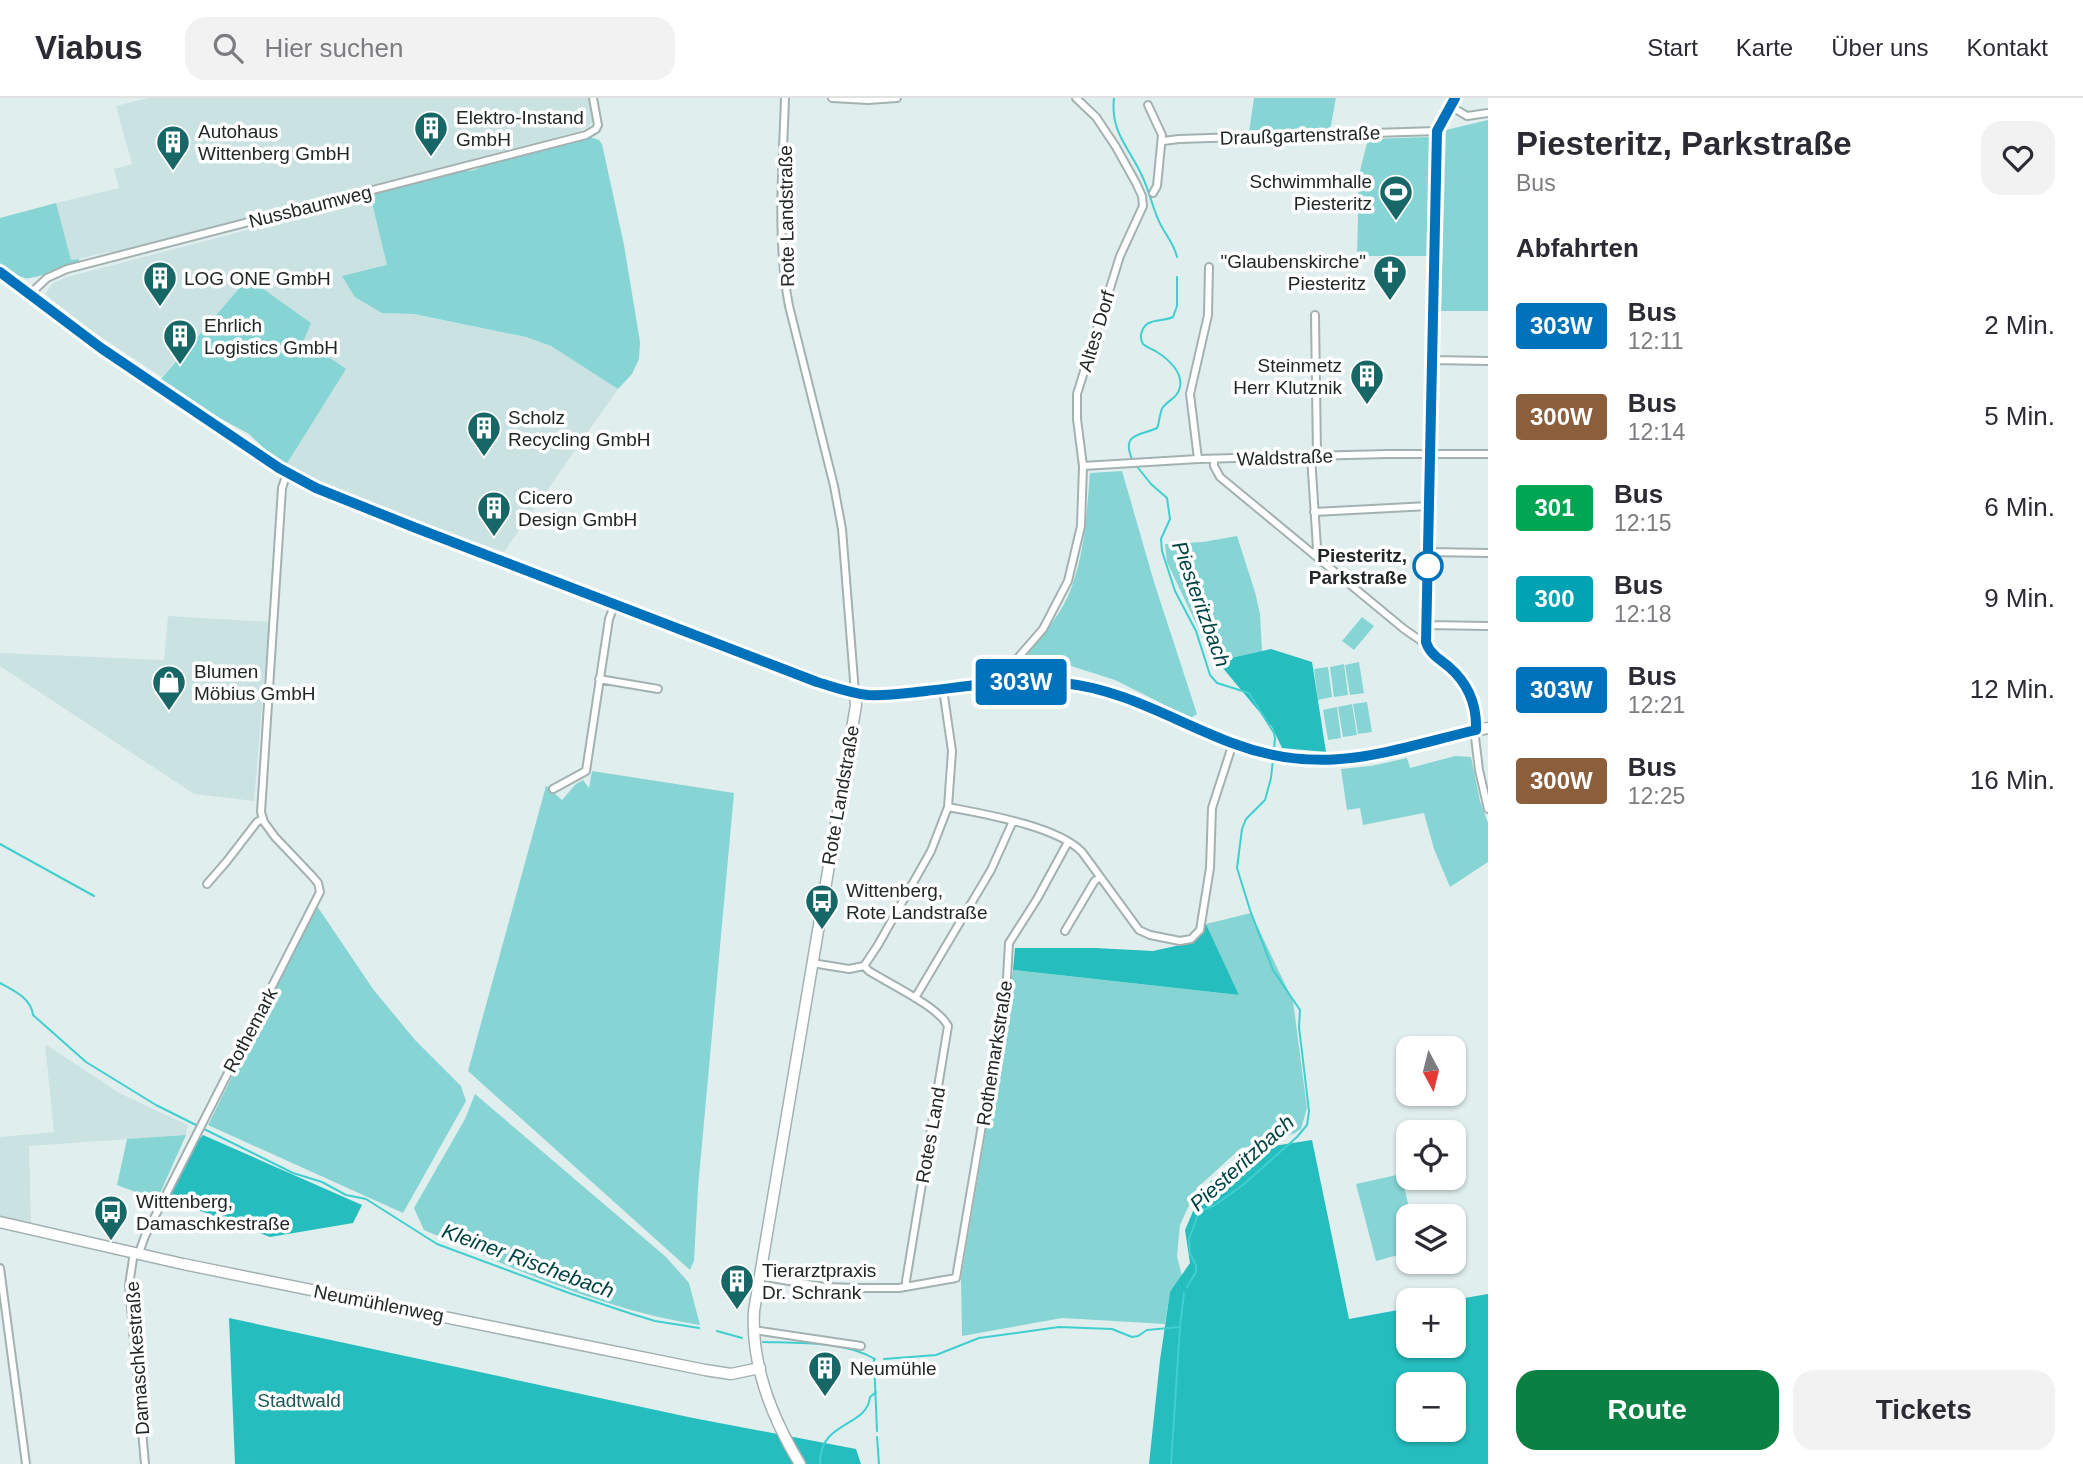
<!DOCTYPE html>
<html lang="de">
<head>
<meta charset="utf-8">
<style>
  :root { --surface:#fff; --page:#f2f2f3; --text:#2b2b33; --muted:#7c7c81; --line:#e1e1e2; --accent:#0b8043 }
  body { margin:0; font-family:Arial,sans-serif; background:var(--page); color:var(--text); height:100vh; display:flex; flex-direction:column; font-size:26px; white-space:nowrap }
  * { box-sizing:border-box; margin:0 }
  p { font-size:23px; color:var(--muted) }
  .icon { flex:none; width:38px; height:38px; fill:none; stroke:currentColor; stroke-width:2; stroke-linecap:round; stroke-linejoin:round }
  .map { position:relative; flex:1; overflow:hidden }
  .panel { display:flex; flex-direction:column; background:var(--surface); width:595px }
  .panel>* { flex:none }
  .badge { padding:0 14px; border-radius:5px; font-size:24px; line-height:46px }
  .needle { width:46px; rotate:173deg }
  .controls { position:absolute; left:1396px; top:938px; display:grid; gap:14px }
  .controls a { display:grid; place-items:center; width:70px; height:70px; border-radius:14px; background:var(--surface); box-shadow:0 2px 5px #0004; font-size:35px }
  .map>.badge { position:absolute; translate:-50% -50%; box-shadow:0 0 0 4px #fff }
  h2 { padding:0 28px; font-size:26px; line-height:63px }
  .round { display:grid; place-items:center; flex:none; width:74px; height:74px; border-radius:21px; background:var(--page) }
  .head { display:flex; align-items:center; justify-content:space-between; height:119px; padding:0 28px }
  h1 { font-size:33px; font-weight:700; line-height:52px }
  .action { display:flex; gap:14px; margin-top:auto; padding:14px 28px }
  .action a { flex:1; height:80px; border-radius:21px; background:var(--accent); color:#fff; font-size:28px; font-weight:700; line-height:80px; text-align:center }
  .action a+a { background:var(--page); color:var(--text) }
  ul { padding:0; list-style:none }
  li { display:flex; align-items:center; gap:21px; height:91px; padding:0 28px }
  li div { flex:1 }
  li b { display:block; font-size:26px }
  li em { font-style:normal }
  li .badge { min-width:77px; font-weight:700; text-align:center }
  header { display:flex; align-items:center; gap:42px; box-sizing:border-box; height:98px; padding:0 35px; background:var(--surface); border-bottom:2px solid var(--line) }
  header strong { font-size:33px }
  nav { display:flex; gap:38px; margin-inline-start:auto; font-size:24px }
  .search { width:490px; height:63px; background:var(--page); display:flex; align-items:center; gap:18px; box-sizing:border-box; padding:0 24px; border-radius:21px; color:var(--muted); font-size:26px }
  main { display:flex; flex:1; min-height:0 }
  .map>svg:first-child { display:block }
  .built { fill:#cbe2e2 }
  .green { fill:#86d4d4 }
  .forest { fill:#25bdbe; fill-rule:evenodd }
  .lines { fill:none; stroke-linecap:round; stroke-linejoin:round }
  .stream { stroke:#40cecf; stroke-width:2 }
  .street-casing { stroke:#a3b1b1; stroke-width:10 }
  .secondary-casing { stroke:#a3b1b1; stroke-width:13 }
  .street { stroke:#fff; stroke-width:6 }
  .secondary { stroke:#fff; stroke-width:10 }
  .line-casing { stroke:#fff; stroke-width:16 }
  .line { stroke:#0072bc; stroke-width:10 }
  .stop-dot { fill:#fff; stroke:#0072bc; stroke-width:3.5 }
  .labels { text-anchor:middle; stroke-width:7; stroke-linejoin:round; paint-order:stroke }
  .poi-label { font-size:19px; fill:#212727; stroke:#fff; text-anchor:start }
  .street-label { font-size:19px; fill:#212727; stroke:#fff }
  .stop-label { font-size:19px; font-weight:bold; fill:#212727; stroke:#fff; text-anchor:end }
  .park-label { font-size:19px; fill:#1d5757; stroke:#fff }
  .water-label { font-size:21px; font-style:italic; fill:#024444; stroke:#fff }
</style>
</head>
<body>
<header>
<strong>Viabus</strong>
<div class="search"><svg class="icon" aria-label="search" viewBox="0 0 24 24"><circle cx="10" cy="10" r="6"/><path d="M15 15l6 6"/></svg>Hier suchen</div>
<nav><a>Start</a><a>Karte</a><a>Über uns</a><a>Kontakt</a></nav>
</header>
<main>
<div class="map">
<svg width="1488" height="1366" viewBox="0 0 1488 1366">
  <rect width="100%" height="100%" fill="#e0efee"/>
  <!-- built -->
  <path class="built" d="M148,0H588L593,19L592,25L588,29L580,33L116,154H107L71,163L56,105L119,90L114,71L132,66L116,8Z
    M370,100L388,167L383,215L414,216L526,239L551,248L618,291L504,454L440,432L309,380L286,367L345,271L304,242L311,225L248,180L162,279L89,231L45,196L53,185L67,179Z
    M168,518L269,524L254,703L194,696L0,568V555L164,562Z
    M45,946L119,995L188,1027L186,1037L29,1048L31,1126L0,1119V1039L54,1034Z"/>
  <!-- green -->
  <path class="green" d="M1254,0H1336L1330,32L1249,34Z
    M1488,22V213H1441L1446,32Z
    M590,39L599,42L602,46L624,147L640,244L639,261L632,276L618,291L551,248L526,239L414,216L382,215L355,199L342,178L387,167L370,97L463,72C471,74 477,72 484,67Z
    M1430,39L1429,136L1427,158H1357L1359,77L1368,41Z
    M56,105L71,162L79,161V163C66,167 36,182 25,180C16,178 7,170 0,165V120Z
    M248,180L311,225L304,242L346,271L286,367L268,354L249,336L218,319L161,281Z
    M1122,373L1154,484L1197,616L1191,620L1115,582L1071,568L1022,575L1017,569C1036,544 1062,518 1072,488C1085,452 1087,413 1090,375Z
    M1237,438L1255,494L1260,516L1262,553L1217,563L1201,536L1167,464L1165,446L1203,444Z
    M1362,519L1374,528L1354,552L1342,543Z
    M1359,564L1364,595L1350,597L1345,567Z
    M1344,566L1348,597L1334,599L1330,569Z
    M1328,569L1332,599L1318,602L1314,571Z
    M1367,604L1372,634L1358,636L1353,606Z
    M1352,606L1357,637L1343,639L1338,609Z
    M1337,609L1341,640L1328,642L1323,612Z
    M1455,658L1471,659L1480,703L1488,725V764L1450,789L1434,751L1424,715L1363,727L1360,710L1347,712L1341,671L1371,668L1407,660L1410,670Z
    M592,673L734,695L698,1090L694,1163L690,1172L468,973L546,688L555,692V696L562,702L576,686L583,682L589,690Z
    M317,808L373,891L415,942L461,988L466,1003L403,1115L208,1027Z
    M1251,815L1293,903L1307,1010L1301,1031L1295,1035L1265,1046L1241,1050L1197,1090L1180,1127L1177,1158L1183,1182L1170,1194L1165,1226L1062,1220L962,1238L961,1181L1013,872L1239,897L1206,826Z
    M475,996L666,1159L689,1185L700,1227C603,1212 513,1170 424,1132L414,1110L465,1021Z
    M186,1037L157,1102L117,1087L127,1041Z
    M1401,1076L1411,1118H1409V1154L1376,1163L1356,1086Z"/>
  <!-- forest -->
  <path class="forest" d="M1271,551L1312,564L1326,654L1282,650L1272,629L1217,563Z
    M1206,826L1239,897L1013,872L1015,850H1095L1153,853L1194,844Z
    M203,1037L362,1107L353,1125L270,1139L169,1101L197,1044Z
    M1312,1042L1349,1221L1409,1210V1248H1454L1453,1202L1488,1196V1366H1149L1160,1262L1170,1194L1190,1165L1185,1132L1203,1090L1248,1052ZM1454,1286V1332H1409V1286Z
    M229,1220L693,1320L856,1351L861,1366H235Z"/>
  <g class="lines">
    <!-- stream -->
    <path class="stream" d="M1114,0C1110,35 1130,50 1143,80C1149,93 1152,107 1158,121C1163,134 1174,145 1177,159
      M1132,361C1121,335 1140,338 1157,330C1160,324 1159,315 1163,309C1169,302 1178,299 1180,289C1183,274 1168,261 1157,254C1153,251 1147,250 1143,246C1139,240 1141,231 1147,226C1155,221 1165,223 1173,219L1177,208V179
      M1135,366L1151,386L1167,400L1170,421L1161,441L1162,453L1175,493L1196,533L1210,577L1217,585L1249,595L1274,635L1275,640L1274,652
      M0,746L94,798
      M0,885C13,892 31,900 33,917L86,964L156,1007L196,1027
      M204,1031L293,1075L322,1084L346,1097L366,1101L437,1146L569,1195L632,1216L655,1223L699,1230
      M1187,1189L1196,1174V1167L1190,1156L1189,1141L1198,1117L1203,1112L1215,1107L1244,1086L1297,1039L1307,1027L1309,1013L1299,929L1300,912L1273,872L1250,812L1237,770L1242,731L1246,721L1265,702L1271,680L1273,661
      M717,1233L742,1240
      M763,1244C798,1245 845,1243 875,1261
      M884,1261L936,1257L979,1240L1059,1229L1112,1231L1132,1239L1138,1238L1147,1232L1180,1229
      M874,1262L877,1333
      M877,1339L879,1366
      M820,1366C819,1322 867,1330 870,1299L876,1294
      M1171,1366L1180,1229L1184,1195"/>
    <!-- street casing -->
    <g class="street-casing">
      <path id="street" d="M785,0C783,67 776,141 789,208L834,388L842,431L855,595
        M832,0L868,2L897,0
        M1148,7L1162,37L1157,88L1153,95
        M1450,8L1467,18L1488,15
        M1163,43L1179,41L1437,33
        M30,196L47,180L67,171L586,37L596,31L598,27L593,0
        M1315,217L1317,358
        M1432,262L1488,263
        M1311,358L1317,450L1314,457
        M1198,361L1190,296L1208,217L1209,169
        M1214,361V368L1220,379L1404,531L1427,547L1432,555L1462,581L1467,589L1476,622L1475,639L1479,672L1488,711
        M1083,368L1198,361L1387,356H1488
        M1314,414L1429,408
        M1428,454L1488,455
        M1426,527L1488,528
        M1427,547L1437,33L1455,0
        M1004,576L1043,531L1068,483L1081,428L1083,368L1077,321V296L1120,158L1143,108L1142,98L1136,85L1116,49L1096,19L1076,0
        M599,581L658,591
        M553,691L586,673L609,521L615,505
        M948,709C984,716 1057,728 1082,754L1139,832L1150,837L1180,843L1191,841L1200,832L1210,770L1212,710L1233,645
        M207,786L227,763L257,724L262,721
        M1065,833L1094,784L1099,779
        M812,865L849,871L864,868L869,873C888,885 939,909 948,928L906,1183V1189
        M864,868L878,847L931,753L948,709L952,653L943,591
        M915,900L991,772L1013,723
        M134,1154L129,1187L145,1366
        M139,1155L145,1138L320,794L318,785L313,779L275,739L264,724L261,714L282,390L287,375
        M0,1170L26,1366
        M759,1178L824,1189L856,1190H899L956,1180L1007,880L1009,845L1037,801L1068,744
        M754,1232L861,1248"/>
    </g>
    <!-- secondary casing -->
    <g class="secondary-casing">
      <path id="secondary" d="M0,174L86,240L279,370L316,390L417,430L845,593C873,600 902,596 930,593C974,588 1018,580 1063,585C1126,591 1179,627 1238,647C1333,680 1397,649 1488,630
        M0,1124L183,1166L705,1272L731,1276L760,1270
        M800,1366C772,1320 751,1268 754,1213L856,607L855,595"/>
    </g>
    <!-- street -->
    <use href="#street" class="street"/>
    <!-- secondary -->
    <use href="#secondary" class="secondary"/>
  </g>
  <g class="lines">
    <!-- line casing -->
    <g class="line-casing">
      <path id="line" d="M0,174L101,250L279,370L316,390L416,430L817,584C834,589 850,595 868,597C887,598 907,595 926,593C971,588 1018,580 1063,585C1124,591 1176,624 1232,645C1324,680 1387,653 1476,632C1477,606 1468,585 1448,568C1439,561 1429,555 1426,544L1437,33L1455,0"/>
    </g>
    <!-- line -->
    <use href="#line" class="line"/>
  </g>
  <!-- icons -->
  <defs>
    <g id="building-pin" transform="scale(1.75)"><path d="M0 17L-7.5 6A9.5 9.5 0 1 1 7.5 6Z" fill="#186767" stroke="#fff"/><path d="M-4-6H4V6H1V3H-1V6H-4ZM-2.5-4.3h1.7v1.8h-1.7ZM.8-4.3h1.7v1.8H.8ZM-2.5-1h1.7V.8h-1.7ZM.8-1h1.7V.8H.8Z" fill="#fff"/></g>
    <g id="stadium-pin" transform="scale(1.75)"><path d="M0 17L-7.5 6A9.5 9.5 0 1 1 7.5 6Z" fill="#186767" stroke="#fff"/><path d="M0-5a6.5 5 0 1 0 0 10a6.5 5 0 1 0 0-10ZM-3.5-1.8h7v3.6h-7Z" fill="#fff"/></g>
    <g id="church-pin" transform="scale(1.75)"><path d="M0 17L-7.5 6A9.5 9.5 0 1 1 7.5 6Z" fill="#186767" stroke="#fff"/><path d="M-1.2-6h2.4v3.5h3.3v2.4h-3.3V6h-2.4V-.1h-3.3v-2.4h3.3Z" fill="#fff"/></g>
    <g id="shop-pin" transform="scale(1.75)"><path d="M0 17L-7.5 6A9.5 9.5 0 1 1 7.5 6Z" fill="#186767" stroke="#fff"/><path d="M-5-2.5h2.3a2.7 3.5 0 0 1 5.4 0H5L5.5 6h-11ZM-1.5-2.5h3a1.5 2.3 0 0 0-3 0Z" fill="#fff"/></g>
    <g id="bus-pin" transform="scale(1.75)"><path d="M0 17L-7.5 6A9.5 9.5 0 1 1 7.5 6Z" fill="#186767" stroke="#fff"/><path d="M-5-6H5V4H4V6H2V4H-2V6H-4V4H-5ZM-3.5-4V0h7V-4ZM-3.5 1.2v1.5H-2V1.2ZM2 1.2v1.5H3.5V1.2Z" fill="#fff"/></g>
  </defs>
  <g fill-rule="evenodd">
    <use href="#building-pin" x="431" y="30"/>
    <use href="#building-pin" x="173" y="44"/>
    <use href="#stadium-pin" x="1396" y="94"/>
    <use href="#church-pin" x="1390" y="174"/>
    <use href="#building-pin" x="160" y="180"/>
    <use href="#building-pin" x="180" y="238"/>
    <use href="#building-pin" x="1367" y="278"/>
    <use href="#building-pin" x="484" y="330"/>
    <use href="#building-pin" x="494" y="410"/>
    <use href="#shop-pin" x="169" y="584"/>
    <use href="#bus-pin" x="822" y="803"/>
    <use href="#bus-pin" x="111" y="1114"/>
    <use href="#building-pin" x="737" y="1183"/>
    <use href="#building-pin" x="825" y="1270"/>
  </g>
  <!-- markers -->
  <circle class="stop-dot" cx="1428" cy="468" r="14"/>
  <g class="labels">
    <!-- poi labels -->
    <g class="poi-label">
      <text x="456" y="26">Elektro-Instand<tspan x="456" dy="22">GmbH</tspan></text>
      <text x="198" y="40">Autohaus<tspan x="198" dy="22">Wittenberg GmbH</tspan></text>
      <text x="1372" y="90" text-anchor="end">Schwimmhalle<tspan x="1372" dy="22">Piesteritz</tspan></text>
      <text x="1366" y="170" text-anchor="end">"Glaubenskirche"<tspan x="1366" dy="22">Piesteritz</tspan></text>
      <text x="184" y="187">LOG ONE GmbH</text>
      <text x="204" y="234">Ehrlich<tspan x="204" dy="22">Logistics GmbH</tspan></text>
      <text x="1342" y="274" text-anchor="end">Steinmetz<tspan x="1342" dy="22">Herr Klutznik</tspan></text>
      <text x="508" y="326">Scholz<tspan x="508" dy="22">Recycling GmbH</tspan></text>
      <text x="518" y="406">Cicero<tspan x="518" dy="22">Design GmbH</tspan></text>
      <text x="194" y="580">Blumen<tspan x="194" dy="22">Möbius GmbH</tspan></text>
      <text x="846" y="799">Wittenberg,<tspan x="846" dy="22">Rote Landstraße</tspan></text>
      <text x="136" y="1110">Wittenberg,<tspan x="136" dy="22">Damaschkestraße</tspan></text>
      <text x="762" y="1179">Tierarztpraxis<tspan x="762" dy="22">Dr. Schrank</tspan></text>
      <text x="850" y="1277">Neumühle</text>
    </g>
    <!-- street labels -->
    <g class="street-label">
      <text transform="translate(1300 37) rotate(-2)" y="7">Draußgartenstraße</text>
      <text transform="translate(310 108) rotate(-14)" y="7">Nussbaumweg</text>
      <text transform="translate(786 118) rotate(-91)" y="7">Rote Landstraße</text>
      <text transform="translate(1096 233) rotate(-73)" y="7">Altes Dorf</text>
      <text transform="translate(1285 359) rotate(-2)" y="7">Waldstraße</text>
      <text transform="translate(840 697) rotate(-80)" y="7">Rote Landstraße</text>
      <text transform="translate(250 932) rotate(-62)" y="7">Rothemark</text>
      <text transform="translate(994 955) rotate(-81)" y="7">Rothemarkstraße</text>
      <text transform="translate(930 1037) rotate(-80)" y="7">Rotes Land</text>
      <text transform="translate(379 1205) rotate(11)" y="7">Neumühlenweg</text>
      <text transform="translate(137 1260) rotate(-94)" y="7">Damaschkestraße</text>
    </g>
    <!-- stop labels -->
    <g class="stop-label">
      <text x="1407" y="464">Piesteritz,<tspan x="1407" dy="22">Parkstraße</tspan></text>
    </g>
    <!-- park labels -->
    <g class="park-label">
      <text x="299" y="1309">Stadtwald</text>
    </g>
    <!-- water labels -->
    <g class="water-label">
      <text transform="translate(1201 506) rotate(70)" y="7">Piesteritzbach</text>
      <text transform="translate(1242 1065) rotate(-42)" y="7">Piesteritzbach</text>
      <text transform="translate(528 1163) rotate(20)" y="7">Kleiner Rischebach</text>
    </g>
  </g>
</svg>
<div class="controls">
<a><svg class="needle" viewBox="-14 -14 28 28"><path d="M0-13l5 13h-10z" fill="#e53935"/><path d="M0 13l5-13h-10z" fill="#7c7c81"/></svg></a>
<a><svg class="icon" aria-label="locate" viewBox="0 0 24 24"><circle cx="12" cy="12" r="6"/><path d="M12 2v4M12 18v4M2 12h4M18 12h4"/></svg></a>
<a><svg class="icon" aria-label="layers" viewBox="0 0 24 24"><path d="M12 4l9 5-9 5-9-5zM3 14l9 5 9-5"/></svg></a>
<a>+</a>
<a>−</a>
</div>
<b class="badge" style="left:1021px;top:584px;background:#0072bc;color:#fff">303W</b>
</div>
<section class="panel">
<div class="head"><div><h1>Piesteritz, Parkstraße</h1><p>Bus</p></div><a class="round"><svg class="icon" aria-label="heart" viewBox="0 0 24 24"><path d="M12 20l-8-8c-3-5 5-10 8-4 3-6 11-1 8 4z"/></svg></a></div>
<h2>Abfahrten</h2>
<ul>
<li><span class="badge" style="background:#0072bc;color:#fff">303W</span><div><b>Bus</b><p>12:11</p></div><em>2 Min.</em></li>
<li><span class="badge" style="background:#8b5e3c;color:#fff">300W</span><div><b>Bus</b><p>12:14</p></div><em>5 Min.</em></li>
<li><span class="badge" style="background:#00a651;color:#fff">301</span><div><b>Bus</b><p>12:15</p></div><em>6 Min.</em></li>
<li><span class="badge" style="background:#00a3b4;color:#fff">300</span><div><b>Bus</b><p>12:18</p></div><em>9 Min.</em></li>
<li><span class="badge" style="background:#0072bc;color:#fff">303W</span><div><b>Bus</b><p>12:21</p></div><em>12 Min.</em></li>
<li><span class="badge" style="background:#8b5e3c;color:#fff">300W</span><div><b>Bus</b><p>12:25</p></div><em>16 Min.</em></li>
</ul>
<div class="action"><a>Route</a><a>Tickets</a></div>
</section>
</main>
</body>
</html>
